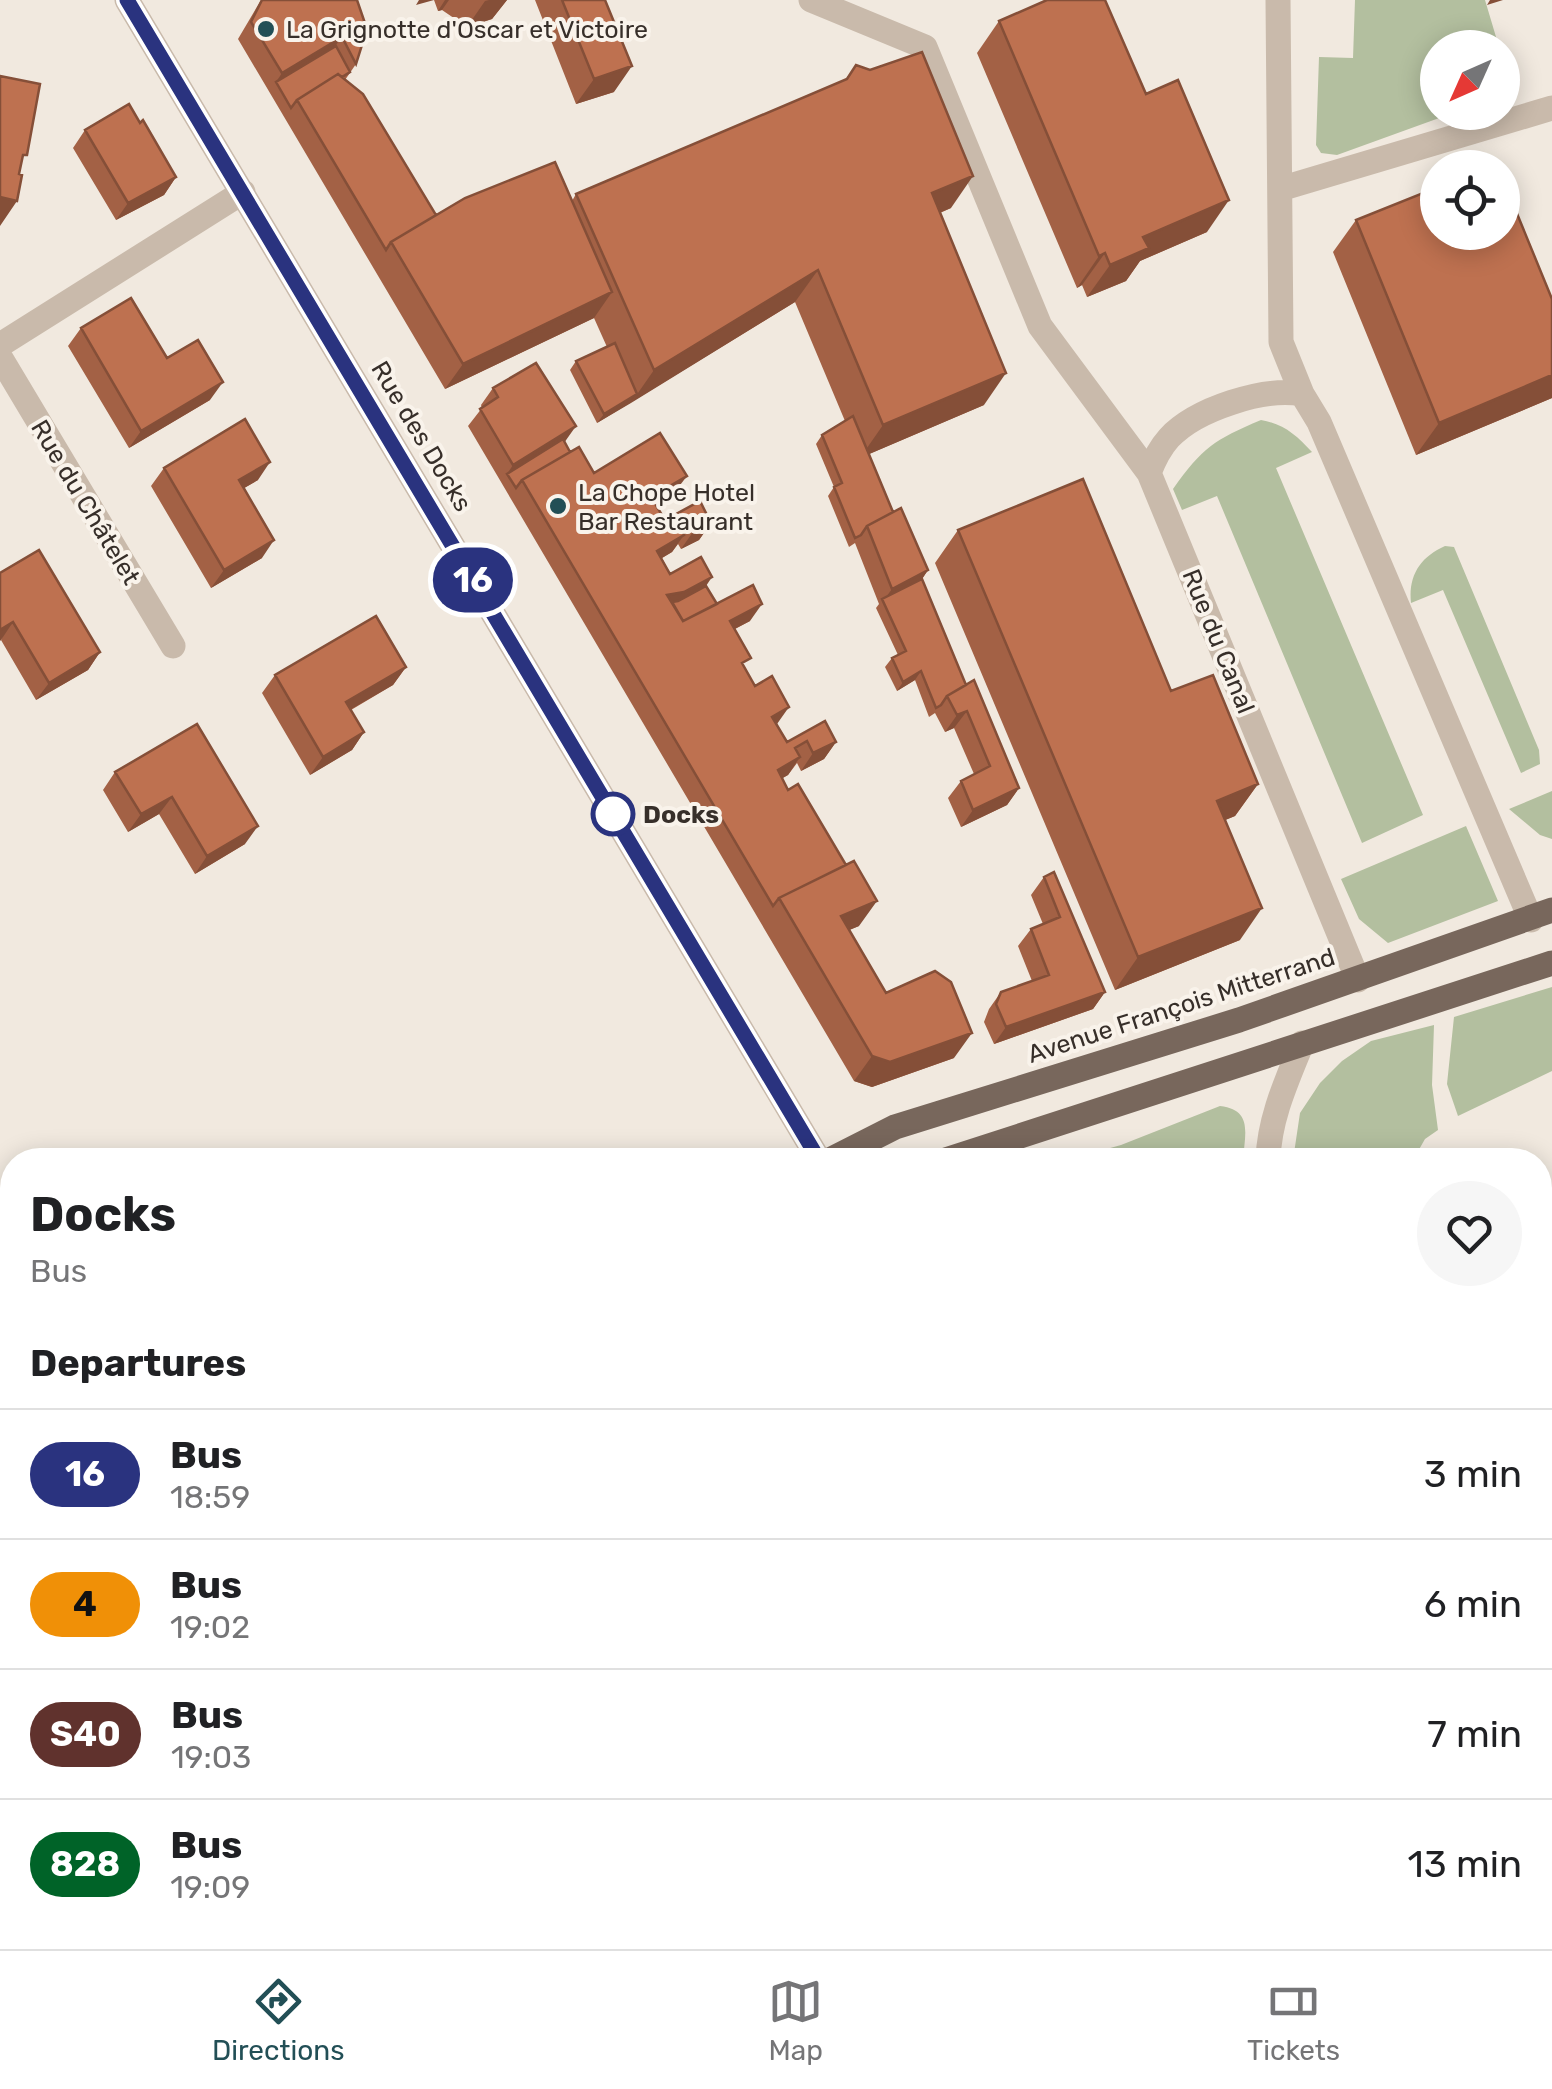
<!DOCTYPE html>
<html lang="en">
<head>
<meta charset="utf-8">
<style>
  :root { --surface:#fff; --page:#f6f6f6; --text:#202124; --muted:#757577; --line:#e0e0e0; --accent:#224f56 }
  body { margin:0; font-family:Rubik,sans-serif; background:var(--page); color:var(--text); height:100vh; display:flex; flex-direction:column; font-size:38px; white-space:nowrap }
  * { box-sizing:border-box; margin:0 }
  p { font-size:32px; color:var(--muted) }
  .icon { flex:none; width:55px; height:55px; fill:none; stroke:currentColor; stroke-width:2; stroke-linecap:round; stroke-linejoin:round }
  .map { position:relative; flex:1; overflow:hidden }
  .side { position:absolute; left:0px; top:1148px; width:1552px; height:802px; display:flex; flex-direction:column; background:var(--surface); border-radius:40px 40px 0 0; box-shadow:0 5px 25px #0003 }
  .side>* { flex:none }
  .badge { padding:0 20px; border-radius:32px; font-size:35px; line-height:65px }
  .needle { width:65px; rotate:225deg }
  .buttons { position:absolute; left:1420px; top:30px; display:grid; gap:20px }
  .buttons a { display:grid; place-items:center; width:100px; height:100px; border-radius:50%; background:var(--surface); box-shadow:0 5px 25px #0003; font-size:50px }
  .map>.badge { position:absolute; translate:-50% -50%; box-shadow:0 0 0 5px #fff }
  h2 { padding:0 30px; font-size:38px; line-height:90px }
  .round { display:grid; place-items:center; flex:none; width:105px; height:105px; border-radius:52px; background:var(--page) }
  .head { display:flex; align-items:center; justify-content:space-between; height:170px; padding:0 30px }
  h1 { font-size:48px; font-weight:700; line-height:75px }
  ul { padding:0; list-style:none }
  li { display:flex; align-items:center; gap:30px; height:130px; padding:0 30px; border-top:2px solid var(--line) }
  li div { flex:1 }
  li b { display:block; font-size:38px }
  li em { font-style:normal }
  li .badge { min-width:110px; font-weight:700; text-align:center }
  .tab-bar { display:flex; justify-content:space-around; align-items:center; height:140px; border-top:2px solid var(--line); background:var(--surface); font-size:28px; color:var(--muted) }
  .tab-bar a { display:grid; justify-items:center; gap:5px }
  .tab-bar .active { color:var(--accent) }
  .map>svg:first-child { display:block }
  .green { fill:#b3bf9f }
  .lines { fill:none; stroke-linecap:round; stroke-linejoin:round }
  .minor { stroke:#c9baab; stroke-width:25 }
  .major { stroke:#78675c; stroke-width:25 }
  .wall { fill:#a36145 }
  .shaded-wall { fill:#854f38 }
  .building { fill:#be7150; stroke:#854f38; stroke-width:2.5 }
  .line-casing { stroke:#fff; stroke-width:22 }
  .line { stroke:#2a337f; stroke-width:15 }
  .poi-dot { fill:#224f56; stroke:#f9f3eb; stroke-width:4 }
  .stop-dot { fill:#fff; stroke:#2a337f; stroke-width:5 }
  .labels { text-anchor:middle; stroke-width:8; stroke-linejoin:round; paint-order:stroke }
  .poi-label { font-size:25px; fill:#372f2a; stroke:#f9f3eb; text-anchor:start }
  .street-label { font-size:25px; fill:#372f2a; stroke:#f9f3eb }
  .stop-label { font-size:25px; font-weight:bold; fill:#372f2a; stroke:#f9f3eb; text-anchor:start }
</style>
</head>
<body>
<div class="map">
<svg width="1552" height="1949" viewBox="0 0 1552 1949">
  <rect width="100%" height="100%" fill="#f1e9df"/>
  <!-- green -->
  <path class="green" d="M1355,0H1485L1499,47L1438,48V112L1453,113L1337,155L1321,153L1316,145L1319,57L1353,58Z
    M1261,420C1284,424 1296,435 1312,452L1276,468L1423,815L1362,843L1217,496L1182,510L1173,489C1203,447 1214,440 1261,420Z
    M1445,546L1454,547L1539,750L1540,764L1521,773L1443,590L1411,603C1408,576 1420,557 1445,546Z
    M1552,791V839L1540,835L1509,809Z
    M1466,826L1498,901L1388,943L1359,919L1341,879Z
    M1552,987V1071L1458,1116L1447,1084L1454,1017Z
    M1434,1025L1432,1085L1438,1130L1425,1139L1413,1160H1293L1300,1113L1320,1083L1342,1061L1371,1041Z
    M1220,1106C1253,1110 1245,1133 1243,1160H1067L1121,1145Z
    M1540,1617L1552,1622V1740L1540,1726Z
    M504,1938H543L553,1949H514Z"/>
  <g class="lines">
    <!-- minor -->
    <path class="minor" d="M127,0L819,1160
      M811,0L925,47L1040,326L1149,473L1358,980
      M1278,0L1281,342L1302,394L1319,422L1531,920
      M1280,189L1552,108
      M0,345L243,192
      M0,357L173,646
      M1149,473C1154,460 1160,448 1169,438C1196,409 1264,387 1302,394
      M1268,1160C1269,1119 1287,1080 1302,1043
      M0,1806L12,1796
      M1540,1863L1552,1854
      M442,1938L452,1949
      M1422,1949L1437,1938"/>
    <!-- major -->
    <path class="major" d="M830,1160L895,1127L1239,1020L1552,910
      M946,1160L1552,963
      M0,1456L12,1451
      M1274,1938L1280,1949"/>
  </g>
  <!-- wall -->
  <path class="wall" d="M261,0H357L356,64L345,80L436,215L572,201L576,194L845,80L856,65L951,208L940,213L984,405L869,454L893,512L928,570L922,579L966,685L1019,788L1007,805L961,827L948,798L961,781L974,774L954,728L945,732L935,713L929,717L915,680L897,691L885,667L892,658L898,655L876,608L879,604L855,543L849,547L828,496L834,487L816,444L822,435L845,421L795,302L597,423L570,370L576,361L607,347L594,318L445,389L238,39Z
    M434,0H507L492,19L467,27L442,10L438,11Z
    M535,0H605L614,92L576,104Z
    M999,21L1207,232L1140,261L1126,281L1087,297L1082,285L1077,288L977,53Z
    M140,123L176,177L164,195L116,220L73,148L85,130Z
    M1356,220L1552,299V398L1416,455L1333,252Z
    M81,328L167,358L210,400L129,448L68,346Z
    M493,388L565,443L570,452L594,473L674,493L656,505L665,520L711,523L699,540L681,549L678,544L672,552L662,558L670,574L706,586L717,604L750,621L735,629L744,667L787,742H836L824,759L801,771L797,763L788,775L782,778L859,926L849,930L886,993L954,1058L872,1087L854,1081L468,426L482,408L481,405Z
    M164,468L258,480L244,488L262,558L211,588L151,486Z
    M958,530L1171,691L1258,784L1235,816L1225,820L1240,940L1115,990L935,563Z
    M39,550L100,652L88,670L36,700L1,640Z
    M406,667L393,685L351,710L364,732L352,750L310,775L262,693L275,675Z
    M197,724L245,844L195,874L159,814L128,832L103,790L115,772Z
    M1044,877L1105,992L1093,1009L994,1044L984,1022L989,1009L1001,992L1032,981L1018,946L1031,929L1043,924L1031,895Z
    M1552,1197V1531L1540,1515V1206Z
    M1552,1729V1775L1547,1778L1540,1768V1730Z
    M224,1938H283L274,1946L271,1943L265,1949H212Z
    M951,1938H1233L1231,1949H952Z
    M1495,1938H1540L1552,1949H1483Z"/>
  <!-- shaded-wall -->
  <path class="shaded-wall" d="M419,0H434L416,5Z
    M445,0H449L442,10L438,11Z
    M489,0H507L492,19L467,27L485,1Z
    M1490,0H1503L1487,5Z
    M342,37L329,54L276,82L270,91L282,73Z
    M632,66L614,92L576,104L594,79Z
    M973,176L951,208L909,225L932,193Z
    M176,177L164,195L116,220L128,203Z
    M0,197L17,201L0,226Z
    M1229,200L1207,232L1140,261L1126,281L1087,297L1110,265L1143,237Z
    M1105,253L1082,285L1077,288L1099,256Z
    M818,270L795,302L631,403L654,370Z
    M612,292L594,318L445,389L463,364Z
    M1006,373L984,405L860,458L883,425Z
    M1552,375V398L1416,455L1439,423Z
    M223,382L210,400L129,448L141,431Z
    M637,394L631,403L597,423L604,414Z
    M576,426L564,443L507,474L513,465Z
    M270,462L258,480L227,498L239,480Z
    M687,476L674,493L639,515L651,497Z
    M688,523L676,540L684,535L672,552L645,568L657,551L680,527Z
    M711,523L699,540L681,549L693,532Z
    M274,540L262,558L211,588L224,570Z
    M928,570L916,588L883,601L892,589Z
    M712,577L700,595L672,610L667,595Z
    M762,604L750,621L717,638L730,621Z
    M13,622L1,640L0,641V630Z
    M100,652L88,670L36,700L49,683Z
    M406,667L393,685L334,719L346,702Z
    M921,671L915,680L897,691L903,682Z
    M789,707L777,724L772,717Z
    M967,711L954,728L945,732L957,715Z
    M364,732L352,750L310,775L323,757Z
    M836,742L824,759L801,771L813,753Z
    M800,757L788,775L766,788L778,770Z
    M1258,784L1235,816L1194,833L1217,801Z
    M1019,788L1007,805L961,827L973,810Z
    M172,797L159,814L128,832L141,814Z
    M258,826L245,844L195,874L207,856Z
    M877,901L859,926L823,941L841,916Z
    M1262,908L1240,940L1115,990L1138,957Z
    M1105,992L1093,1009L994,1044L1006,1027Z
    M972,1033L954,1058L872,1087L854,1081L872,1056Z
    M12,1758V1772L0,1780V1766Z
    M271,1938H275L265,1949H258Z"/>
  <!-- building -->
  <path class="building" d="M262,0H357L367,29L356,64L342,37L282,73L251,22Z
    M562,0H605L632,66L594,79Z
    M1047,0H1105L1146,94L1178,80L1229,200L1143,237L1149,248L1110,265L1105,253L1099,256L999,21Z
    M336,46L350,72L342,77L338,74L297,100L291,108L276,82Z
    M922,52L973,176L932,193L1006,373L883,425L818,270L654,370L576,194L847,79L856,65L870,70Z
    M338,74L363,94L436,215L391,242L386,250L297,100Z
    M0,76L40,84L27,155H23L19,174L22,175L17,201L0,197Z
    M129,104L140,123L143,120L176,177L128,203L85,130Z
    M555,162L612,292L463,364L391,242L465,198Z
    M1497,162L1499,168H1484Z
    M1502,177L1552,299V375L1439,423L1356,220L1438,187V232H1502Z
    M131,298L167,358L198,340L223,382L141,431L81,328Z
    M615,343L637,394L604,414L576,361Z
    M536,363L576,426L513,465L480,409L498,397L493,388Z
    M853,416L893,512L867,526L861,535L855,538L834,487L842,483L822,435Z
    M245,419L270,462L239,480L274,540L224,570L164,468Z
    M660,433L687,476L651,497L665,520L700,501L711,523L693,532L688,523L680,527L684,535L657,551L670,574L701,557L712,577L684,592L667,595L683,621L753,585L762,604L730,621L751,658L742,663L755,686L772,676L789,707L772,717L787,742L825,721L836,742L813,753L807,741L795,748L800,757L778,770L788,790L798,784L846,865L779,898L773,906L522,480L579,447L594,473Z
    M563,439L570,452L522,480L516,488L507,474Z
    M1083,479L1171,691L1213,675L1258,784L1217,801L1262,908L1138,957L958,530Z
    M901,508L928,570L892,589L867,526Z
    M39,550L100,652L49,683L13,622L0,630V573Z
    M922,579L966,685L947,696L941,705L936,708L921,671L903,682L892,658L906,651L882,599Z
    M706,586L717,604L683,621L672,602L678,601Z
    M376,616L406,667L346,702L364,732L323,757L275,675Z
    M974,680L1019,788L973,810L961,781L990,766L967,711L957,715L947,696Z
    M197,724L258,826L207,856L172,797L141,814L115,772Z
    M854,861L877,901L841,916L886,993L935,971L951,982L972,1033L890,1062L872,1056L779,898Z
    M1054,872L1105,992L1006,1027L996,1004L1001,992L1049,975L1031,929L1060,917L1044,877Z
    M1552,1197V1216L1540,1226V1206Z
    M1552,1216V1482L1540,1466V1226Z
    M0,1692L12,1712V1758L0,1766Z
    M1552,1729V1767L1540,1750V1730Z
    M0,1833L12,1852V1938H68L76,1949H0Z
    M1552,1884V1949H1541L1532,1938H1540V1893Z
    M224,1938H271L258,1949H212Z
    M354,1938H387L398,1949H341Z
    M972,1938H1233L1235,1942L1231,1949H973Z
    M1495,1938H1499L1504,1946L1500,1949H1490L1487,1944Z"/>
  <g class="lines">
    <!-- line casing -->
    <g class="line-casing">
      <path id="line" d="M127,0L819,1160"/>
    </g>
    <!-- line -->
    <use href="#line" class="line"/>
  </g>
  <!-- markers -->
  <g class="poi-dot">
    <circle cx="266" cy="29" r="10"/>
    <circle cx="558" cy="506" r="10"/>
  </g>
  <circle class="stop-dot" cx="613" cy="814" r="20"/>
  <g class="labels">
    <!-- poi labels -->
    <g class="poi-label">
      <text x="286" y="38">La Grignotte d'Oscar et Victoire</text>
      <text x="578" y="501">La Chope Hotel<tspan x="578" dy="29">Bar Restaurant</tspan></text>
    </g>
    <!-- street labels -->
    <g class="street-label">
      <text transform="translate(422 436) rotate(59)" y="9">Rue des Docks</text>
      <text transform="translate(86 502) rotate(59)" y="9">Rue du Châtelet</text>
      <text transform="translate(1219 641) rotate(68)" y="9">Rue du Canal</text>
      <text transform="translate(1181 1005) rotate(-18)" y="9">Avenue François Mitterrand</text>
    </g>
    <!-- stop labels -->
    <g class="stop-label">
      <text x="643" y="823">Docks</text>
    </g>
  </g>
</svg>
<div class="buttons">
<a><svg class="needle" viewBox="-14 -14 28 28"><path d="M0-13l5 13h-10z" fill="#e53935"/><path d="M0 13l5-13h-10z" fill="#757577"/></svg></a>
<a><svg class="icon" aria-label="locate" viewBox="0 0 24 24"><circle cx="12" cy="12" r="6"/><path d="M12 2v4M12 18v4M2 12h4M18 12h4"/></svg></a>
</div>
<b class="badge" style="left:473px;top:580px;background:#2a337f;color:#fff">16</b>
<section class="side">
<div class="head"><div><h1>Docks</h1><p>Bus</p></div><a class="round"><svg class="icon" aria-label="heart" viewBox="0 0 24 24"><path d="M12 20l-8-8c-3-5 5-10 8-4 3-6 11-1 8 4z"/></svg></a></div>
<h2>Departures</h2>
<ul>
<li><span class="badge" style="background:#2a337f;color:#fff">16</span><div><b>Bus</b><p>18:59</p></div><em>3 min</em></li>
<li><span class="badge" style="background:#f09007;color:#111">4</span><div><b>Bus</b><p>19:02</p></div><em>6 min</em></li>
<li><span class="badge" style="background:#60322d;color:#fff">S40</span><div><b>Bus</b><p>19:03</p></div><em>7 min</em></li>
<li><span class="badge" style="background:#006328;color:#fff">828</span><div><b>Bus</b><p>19:09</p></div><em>13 min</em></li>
</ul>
</section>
</div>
<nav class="tab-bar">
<a class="active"><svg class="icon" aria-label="directions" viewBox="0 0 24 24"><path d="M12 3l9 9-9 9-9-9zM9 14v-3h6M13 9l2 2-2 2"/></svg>Directions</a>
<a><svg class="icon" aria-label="map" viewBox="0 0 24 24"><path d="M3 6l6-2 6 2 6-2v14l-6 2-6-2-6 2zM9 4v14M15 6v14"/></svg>Map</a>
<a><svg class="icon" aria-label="tickets" viewBox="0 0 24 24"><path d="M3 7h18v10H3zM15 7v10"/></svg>Tickets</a>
</nav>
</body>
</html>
